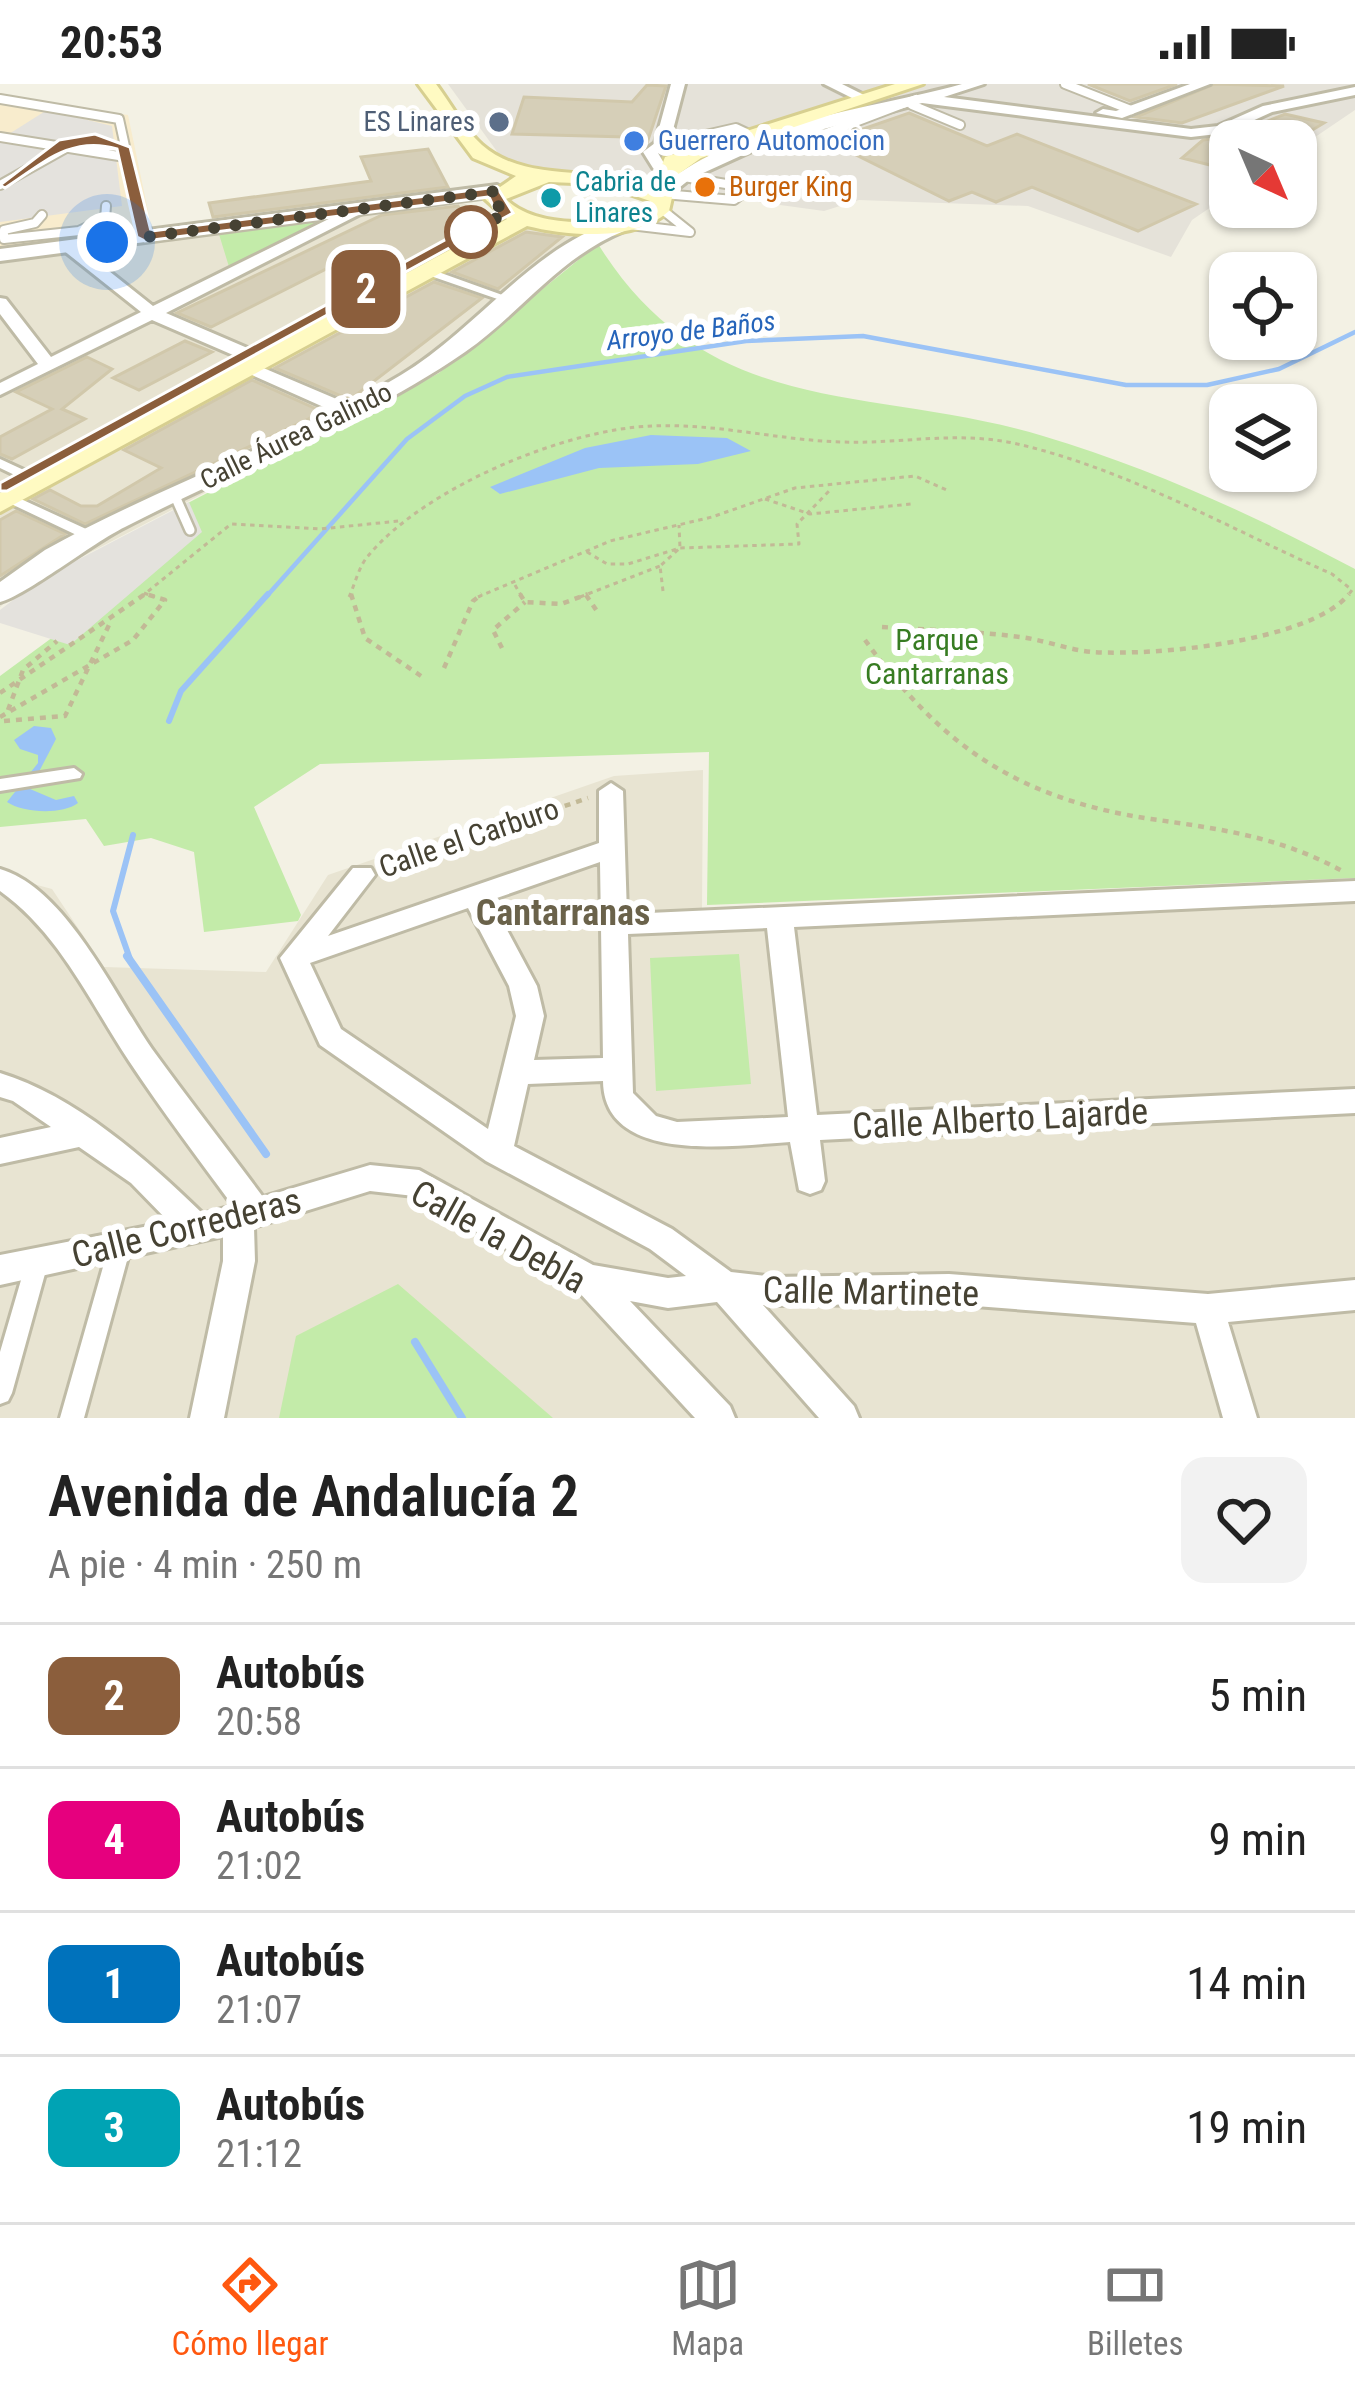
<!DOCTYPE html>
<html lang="es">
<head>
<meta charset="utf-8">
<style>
  :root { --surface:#fff; --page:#f2f2f2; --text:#222; --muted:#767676; --line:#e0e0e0; --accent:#ff580f }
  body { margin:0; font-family:"Roboto Condensed",sans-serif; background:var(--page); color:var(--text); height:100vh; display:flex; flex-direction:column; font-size:45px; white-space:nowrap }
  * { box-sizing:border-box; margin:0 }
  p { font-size:39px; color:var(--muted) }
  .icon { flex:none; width:66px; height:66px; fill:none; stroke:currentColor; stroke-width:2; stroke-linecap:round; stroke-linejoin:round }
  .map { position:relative; height:1334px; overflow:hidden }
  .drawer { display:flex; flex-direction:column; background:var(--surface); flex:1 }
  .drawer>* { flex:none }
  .badge { padding:0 24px; border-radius:18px; font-size:42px; line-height:78px }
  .needle { width:78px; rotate:136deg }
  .tools { position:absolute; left:1209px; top:36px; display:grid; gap:24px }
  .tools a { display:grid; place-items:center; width:108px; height:108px; border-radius:24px; background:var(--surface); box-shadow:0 3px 9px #0004; font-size:60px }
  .you { position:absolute; width:60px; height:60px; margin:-30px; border:9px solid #fff; border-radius:50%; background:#1a73e8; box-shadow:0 0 0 18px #1a73e833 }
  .map>.badge { position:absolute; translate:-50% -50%; box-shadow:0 0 0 6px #fff }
  .round { display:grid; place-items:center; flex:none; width:126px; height:126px; border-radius:24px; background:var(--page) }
  .headline { display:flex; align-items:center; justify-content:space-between; height:204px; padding:0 48px }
  h1 { font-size:57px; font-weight:600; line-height:90px }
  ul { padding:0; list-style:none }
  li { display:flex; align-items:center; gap:36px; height:144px; padding:0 48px; border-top:3px solid var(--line) }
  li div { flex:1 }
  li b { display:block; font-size:45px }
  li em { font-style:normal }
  li .badge { min-width:132px; font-weight:700; text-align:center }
  .status { display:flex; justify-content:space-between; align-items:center; height:84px; padding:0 60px; background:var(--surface); direction:ltr }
  .status svg { height:33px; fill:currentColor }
  .menu { display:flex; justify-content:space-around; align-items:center; height:168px; border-top:3px solid var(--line); background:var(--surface); font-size:33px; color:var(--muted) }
  .menu a { display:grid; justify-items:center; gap:6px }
  .menu .on { color:var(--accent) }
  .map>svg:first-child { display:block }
  .residential { fill:#e8e4d2 }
  .commercial { fill:#f8eccd }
  .industrial { fill:#e5e2d9 }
  .green { fill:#c3eba9 }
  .parking { fill:#e4e2dd }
  .water { fill:#9bc3f6 }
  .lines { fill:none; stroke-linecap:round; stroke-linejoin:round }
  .stream-far2 { stroke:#9bc3f6; stroke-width:4.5 }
  .stream-far1 { stroke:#9bc3f6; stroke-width:6 }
  .stream { stroke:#9bc3f6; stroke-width:8 }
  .building { fill:#d6cfb8; stroke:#d1c8ab; stroke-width:3 }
  .service-far1-casing { stroke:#bfbba6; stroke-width:12 }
  .service-casing { stroke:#bfbba6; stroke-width:14 }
  .pedestrian-casing { stroke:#bfbba6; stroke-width:6 }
  .minor-casing { stroke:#bfbba6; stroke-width:6 }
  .tertiary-casing { stroke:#bfbba6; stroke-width:6 }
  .secondary-casing { stroke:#d7cf90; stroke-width:6 }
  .path-far1 { stroke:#c2b996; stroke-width:3; stroke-dasharray:4.5 4.5; stroke-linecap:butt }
  .path { stroke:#c2b996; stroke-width:4.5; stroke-dasharray:6 6; stroke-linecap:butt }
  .service-far1 { stroke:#fff; stroke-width:8 }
  .service { stroke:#fff; stroke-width:9 }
  .pedestrian { fill:#fff; fill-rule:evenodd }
  .minor { fill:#fff; fill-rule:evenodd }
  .tertiary { fill:#fff; fill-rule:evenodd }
  .secondary { fill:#fffac2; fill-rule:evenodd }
  .line { fill:#8b5e3c; stroke:#fff; stroke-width:3 }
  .walk { stroke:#464233; stroke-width:12; stroke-dasharray:0 21.6 }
  .service-dot { fill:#5c6f8a; stroke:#fff; stroke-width:4.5 }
  .shop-dot { fill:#3f7fe0; stroke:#fff; stroke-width:4.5 }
  .food-dot { fill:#e8710a; stroke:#fff; stroke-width:4.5 }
  .culture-dot { fill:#0f9aa8; stroke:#fff; stroke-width:4.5 }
  .stop-dot { fill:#fff; stroke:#8b5e3c; stroke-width:6 }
  .labels { text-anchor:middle; stroke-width:12; stroke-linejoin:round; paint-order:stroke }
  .far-service-label { font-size:27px; fill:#4e5e75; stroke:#fff; text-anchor:end }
  .far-shop-label { font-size:27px; fill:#366cbe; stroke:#fff; text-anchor:start }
  .far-culture-label { font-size:27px; fill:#0d838f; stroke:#fff; text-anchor:start }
  .far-food-label { font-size:27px; fill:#c56008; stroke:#fff; text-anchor:start }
  .far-water-label { font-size:27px; font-style:italic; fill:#2564ba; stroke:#fff }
  .far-street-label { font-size:27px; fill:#464233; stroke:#fff }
  .park-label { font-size:30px; fill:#377c22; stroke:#fff }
  .street-label { font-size:30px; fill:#464233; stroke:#fff }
  .quarter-label { font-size:36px; font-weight:bold; fill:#6a624a; stroke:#fff }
  .near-street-label { font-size:36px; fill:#464233; stroke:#fff }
</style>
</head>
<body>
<div class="status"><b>20:53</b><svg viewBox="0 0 49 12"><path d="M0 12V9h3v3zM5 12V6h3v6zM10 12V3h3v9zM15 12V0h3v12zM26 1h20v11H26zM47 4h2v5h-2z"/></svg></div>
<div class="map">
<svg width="1355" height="1334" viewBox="0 0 1355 1334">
  <rect width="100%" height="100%" fill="#f3f1e4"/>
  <!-- residential -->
  <path class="residential" d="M458,118L589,158L433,290L20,505L0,523V165Z
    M703,686L702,825L1355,801V1334H0V791L52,805L104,883L266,888L328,791L614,692Z"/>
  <!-- commercial -->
  <path class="commercial" d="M0,12L128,31L152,146L0,165Z"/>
  <!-- industrial -->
  <path class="industrial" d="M448,0H1355V26L1296,66V57H1230V110L1192,136L1171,173L1028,122L859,116L824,127L509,84Z"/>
  <!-- green -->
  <path class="green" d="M321,133L330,135L230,186L218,147Z
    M598,160C710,339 870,300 1043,352C1153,385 1254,431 1355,485V794L707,821L709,668L320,680L254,723L301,831L298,837L204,848L194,768L151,754L104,762L86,735L0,743V592L53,553L186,420L439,289Z
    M739,870L751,1000L656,1007L650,874Z
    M398,1200L553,1334H279L296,1252Z"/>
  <!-- parking -->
  <path class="parking" d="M47,26L112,42L122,122L0,138V48L9,50Z
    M189,418L202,448L70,561L0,539V526L41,495Z"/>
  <!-- water -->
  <path class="water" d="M651,351L727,354L751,367L698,380L599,384L500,410L490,403L585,364Z
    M34,642L51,644L56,655L30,705L56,716L74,712L78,719C62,731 23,729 7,718L38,679V671L20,665L14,656Z"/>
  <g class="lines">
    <!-- stream-far2 -->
    <path class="stream-far2" d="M266,513L407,355L465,312L507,293L746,257L863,252L1126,301H1207L1279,285L1355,248"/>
    <!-- stream-far1 -->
    <path class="stream-far1" d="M169,637L181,607L268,510
      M130,875L113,827L133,751"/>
    <!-- stream -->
    <path class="stream" d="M127,872L266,1070
      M415,1258L462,1334"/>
  </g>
  <!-- building -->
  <path class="building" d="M1088,0H1177L1130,17Z
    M1214,0L1284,2L1182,39L1136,33Z
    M647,1L666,2L647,59H626L627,53L512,50L524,13L632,18Z
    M909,29L987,62L1017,50L1196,120L1138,147L1032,103L996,118L972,108L949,117L828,57Z
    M1285,30L1324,39L1294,57H1230V86L1182,74L1203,56L1228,53Z
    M428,65L448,103L213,133L209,119L371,97L361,73Z
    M458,122L465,134L448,144L469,150L415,180L399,174L381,184L350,173L211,243L177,229L382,131Z
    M526,148L562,153L498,205L452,188Z
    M434,198L482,214L356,311L348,315L275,284Z
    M185,257L212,268L139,306L113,294Z
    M87,273L112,285L62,325L85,335L12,375L0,370V353L52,325L16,308Z
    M252,296L323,328L85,440L33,415L50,406L81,422H97L161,384L124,366Z
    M16,427L65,450L0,492V436Z"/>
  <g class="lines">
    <!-- service-far1 casing -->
    <g class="service-far1-casing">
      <path id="service-far1" d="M1065,0L1131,26
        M0,15L119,35L145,153
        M912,21L960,41
        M0,53L125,73
        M816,53L916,15
        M662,61L736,44L753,52
        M0,101L73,60L123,63
        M663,110L734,116L750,104L678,92
        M42,131L35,139L4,146V155L79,147L105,135L106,122
        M630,141L690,148L660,124"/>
    </g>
    <!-- service casing -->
    <g class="service-casing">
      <path id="service" d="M175,412L190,446"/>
    </g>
    <!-- pedestrian casing -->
    <g class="pedestrian-casing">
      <path id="pedestrian" d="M422,185H430L519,217L509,219L422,189Z
        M0,375L28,388L30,391L23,395L0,384Z
        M10,410L97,450L99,453L92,457L87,456L5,417V411Z
        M74,684L82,690L80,694L0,707V695Z
        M120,1152L128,1155L131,1162L84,1334H60L109,1162L112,1155Z
        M37,1169L45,1172L48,1179L12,1309L8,1317L0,1320V1268L26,1179L29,1172Z"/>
    </g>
    <!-- minor casing -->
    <g class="minor-casing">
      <path id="minor" d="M671,0H685L669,61L658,69L665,81L658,85L653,84L643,68L655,59Z
        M824,0H842L868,13L856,16Z
        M962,0H984L944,13L1191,45L1218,42L1263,22L1355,3V11L1272,28L1226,49L1191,53L922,19L767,60L690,95L664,116L651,113C721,40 870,26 962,0Z
        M1190,0H1210L1122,34L1096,29L1103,25L1116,27Z
        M361,119L369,124L366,127L166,229L252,266V274H240L152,236L0,311V299L38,280L0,230V214L6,215L51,273L141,228L63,166V160H75L153,222Z
        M249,278L360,325L362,329L353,335L346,333L243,287L240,283Z
        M611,699L623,707L627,830L1355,797V817L794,843L817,1031L1355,1005V1029L820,1056L825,1097L821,1106L810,1110L799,1106L790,1058C736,1061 604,1082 603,997L528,1000L514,1062L672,1145L731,1188L774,1193L949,1190L1208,1210L1355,1196V1226L1228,1238L1257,1334H1223L1196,1239L949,1220L763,1221L854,1322L859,1334H819L717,1218L668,1224L630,1217L730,1322L735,1334H695L576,1205L414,1112L370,1107L254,1143L255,1177L224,1334H190L223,1177V1152L0,1201V1171L169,1138L131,1099L79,1063L0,1080V1054L51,1043L13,1017L0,1013V989C74,1011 149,1077 203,1130L233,1122C198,1074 162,1027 129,977C90,918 59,849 0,807V785C66,804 115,912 152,965C188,1015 226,1063 263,1113L370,1081L419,1086L593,1181L668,1194L686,1192L650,1165L486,1077L320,961L280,874L353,784H371L375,791L328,852L599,759V707ZM600,778L603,974L534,976L544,932L537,902L491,816ZM468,824L509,902L516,932L488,1045L341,945L310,879ZM767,844L788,1033L677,1038L656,1032L633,1009L628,850Z"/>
    </g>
    <!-- tertiary casing -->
    <g class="tertiary-casing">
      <path id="tertiary" d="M497,101L506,107L504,111L0,177V165Z
        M617,137L627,143L624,147C559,173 521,229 465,268C359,341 239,384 125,443C92,459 27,511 0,518V498L45,466C160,402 287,359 401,291C475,247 535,160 617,137Z"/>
    </g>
    <!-- secondary casing -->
    <g class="secondary-casing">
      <path id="secondary" d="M418,0H436C451,20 463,44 482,61C528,101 599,80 654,102L665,73L895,0H923L701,74L677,91L669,127C635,158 568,152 527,142L0,428V409L507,135L484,114L516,92L473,74ZM549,98L600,100L650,117L648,124C612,142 536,146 506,115Z"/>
    </g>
    <!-- path-far1 -->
    <path class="path-far1" d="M765,415L810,430L911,420
      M587,468L607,480H628L680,464L799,460L797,440L831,405
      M515,501L522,513
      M663,507L660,482L680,464L679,441
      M144,509L155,513
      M141,513L231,440L320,445L399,437
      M349,513C355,500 359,482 368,472C424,404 565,345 652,342C715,339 778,356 841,358C901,360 954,347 1013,359C1125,384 1228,444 1332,490L1352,506L1347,513
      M478,513L610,457L712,433L795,404L915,392L949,407
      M580,513L660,482"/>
    <!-- path -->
    <path class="path" d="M351,510L365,554L421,592
      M520,510L525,518L561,520L588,510
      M586,511L599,530
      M882,543C928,546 975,547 1020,553C1045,556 1068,566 1093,568C1153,572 1310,558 1349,510
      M865,556C942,663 1019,715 1151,735C1221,745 1281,753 1344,788
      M502,564L493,546L525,518
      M444,584L473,517L482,510
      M0,609L145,510
      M8,626L23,586L57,557
      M0,633L133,556L165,516L146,510
      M4,637L65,632L109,541
      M383,784L588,714"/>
    <!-- service-far1 -->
    <use href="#service-far1" class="service-far1"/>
    <!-- service -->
    <use href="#service" class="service"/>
    <!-- pedestrian -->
    <use href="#pedestrian" class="pedestrian"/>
    <!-- minor -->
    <use href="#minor" class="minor"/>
    <!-- tertiary -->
    <use href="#tertiary" class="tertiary"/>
    <!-- secondary -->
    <use href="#secondary" class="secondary"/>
  </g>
  <!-- line -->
  <path class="line" d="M95,50L130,63L151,147L497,103L513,129L7,407H0V399L496,128L489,113L145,157L137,153L117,65C71,51 42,80 5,104L0,101L59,56Z"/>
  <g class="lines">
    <!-- walk -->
    <path class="walk" d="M107,158L497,107L495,119L506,129L471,148"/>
  </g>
  <!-- markers -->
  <circle class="service-dot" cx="499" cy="38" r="12"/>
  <circle class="shop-dot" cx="634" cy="57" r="12"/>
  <circle class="food-dot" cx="705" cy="103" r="12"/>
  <circle class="culture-dot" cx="551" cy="114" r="12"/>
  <circle class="stop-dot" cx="471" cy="148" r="24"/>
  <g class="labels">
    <!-- far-service labels -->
    <g class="far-service-label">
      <text x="475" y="47">ES Linares</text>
    </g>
    <!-- far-shop labels -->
    <g class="far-shop-label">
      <text x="658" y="66">Guerrero Automocion</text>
    </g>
    <!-- far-culture labels -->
    <g class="far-culture-label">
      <text x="575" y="107">Cabria de<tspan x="575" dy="31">Linares</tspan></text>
    </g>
    <!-- far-food labels -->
    <g class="far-food-label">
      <text x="729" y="112">Burger King</text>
    </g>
    <!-- far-water labels -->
    <g class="far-water-label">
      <text transform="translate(691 247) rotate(-7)" y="9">Arroyo de Baños</text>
    </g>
    <!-- far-street labels -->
    <g class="far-street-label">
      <text transform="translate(296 352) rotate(-26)" y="9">Calle Áurea Galindo</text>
    </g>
    <!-- park labels -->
    <g class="park-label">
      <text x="937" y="566">Parque<tspan x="937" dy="34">Cantarranas</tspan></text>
    </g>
    <!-- street labels -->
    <g class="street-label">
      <text transform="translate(469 754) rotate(-19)" y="10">Calle el Carburo</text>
    </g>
    <!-- quarter labels -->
    <g class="quarter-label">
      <text x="563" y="841">Cantarranas</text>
    </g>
    <!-- near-street labels -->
    <g class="near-street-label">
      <text transform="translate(1000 1034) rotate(-3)" y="13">Calle Alberto Lajarde</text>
      <text transform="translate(186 1143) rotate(-14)" y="13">Calle Correderas</text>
      <text transform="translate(499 1152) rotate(29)" y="13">Calle la Debla</text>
      <text transform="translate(871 1207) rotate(1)" y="13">Calle Martinete</text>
    </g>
  </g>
</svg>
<div class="tools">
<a><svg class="needle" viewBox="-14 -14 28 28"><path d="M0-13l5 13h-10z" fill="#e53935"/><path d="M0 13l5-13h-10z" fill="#767676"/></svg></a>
<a><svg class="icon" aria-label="locate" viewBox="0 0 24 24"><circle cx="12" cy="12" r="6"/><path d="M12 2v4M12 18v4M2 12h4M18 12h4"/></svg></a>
<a><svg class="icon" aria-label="layers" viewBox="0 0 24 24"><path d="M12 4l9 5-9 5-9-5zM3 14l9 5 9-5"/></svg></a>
</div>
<div class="you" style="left:107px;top:158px"></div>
<b class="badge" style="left:366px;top:205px;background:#8b5e3c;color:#fff">2</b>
</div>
<section class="drawer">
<div class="headline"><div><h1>Avenida de Andalucía 2</h1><p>A pie · 4 min · 250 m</p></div><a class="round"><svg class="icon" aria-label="heart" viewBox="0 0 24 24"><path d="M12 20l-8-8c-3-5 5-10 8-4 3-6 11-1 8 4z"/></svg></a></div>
<ul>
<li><span class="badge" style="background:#8b5e3c;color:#fff">2</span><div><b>Autobús</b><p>20:58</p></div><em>5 min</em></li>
<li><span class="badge" style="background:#e6007e;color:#fff">4</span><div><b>Autobús</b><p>21:02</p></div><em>9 min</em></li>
<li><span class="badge" style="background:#0072bc;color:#fff">1</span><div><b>Autobús</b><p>21:07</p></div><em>14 min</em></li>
<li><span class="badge" style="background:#00a3b4;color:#fff">3</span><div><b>Autobús</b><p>21:12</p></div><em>19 min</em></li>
</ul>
</section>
<nav class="menu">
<a class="on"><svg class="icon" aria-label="directions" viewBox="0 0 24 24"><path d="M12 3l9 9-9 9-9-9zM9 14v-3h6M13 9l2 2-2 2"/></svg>Cómo llegar</a>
<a><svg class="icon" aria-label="map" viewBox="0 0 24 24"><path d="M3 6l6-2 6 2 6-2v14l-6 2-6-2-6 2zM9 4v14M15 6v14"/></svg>Mapa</a>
<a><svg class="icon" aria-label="tickets" viewBox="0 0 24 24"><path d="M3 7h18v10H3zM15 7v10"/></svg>Billetes</a>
</nav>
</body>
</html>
